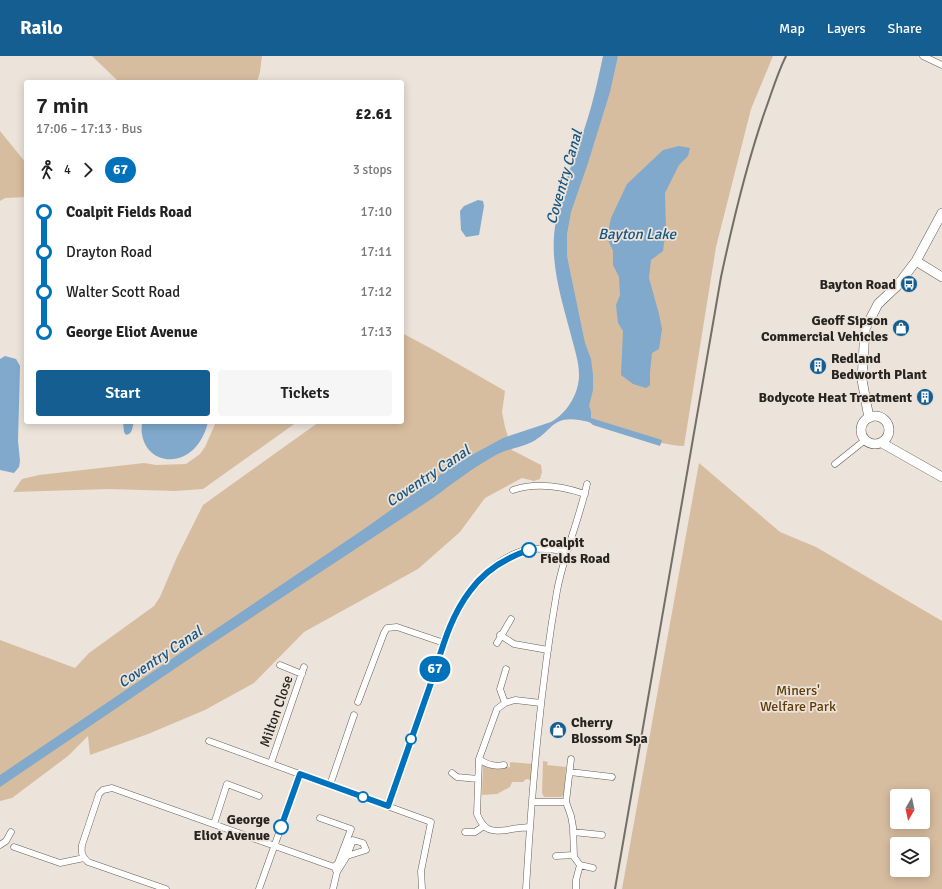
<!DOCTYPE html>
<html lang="en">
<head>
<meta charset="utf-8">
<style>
  :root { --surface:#fff; --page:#f6f6f6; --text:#222; --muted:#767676; --accent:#145e92 }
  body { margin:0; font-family:Signika,sans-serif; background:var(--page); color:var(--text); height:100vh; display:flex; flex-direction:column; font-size:15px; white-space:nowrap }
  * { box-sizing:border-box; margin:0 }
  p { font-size:13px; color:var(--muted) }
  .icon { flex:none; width:22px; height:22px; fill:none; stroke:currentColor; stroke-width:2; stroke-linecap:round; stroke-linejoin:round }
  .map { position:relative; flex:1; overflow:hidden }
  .details { position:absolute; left:24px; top:24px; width:380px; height:344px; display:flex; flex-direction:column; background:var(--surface); border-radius:4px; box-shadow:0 2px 10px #0003 }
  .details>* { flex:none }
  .badge { padding:0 8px; border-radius:13px; font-size:14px; line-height:26px }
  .needle { width:26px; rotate:189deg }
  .controls { position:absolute; left:890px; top:733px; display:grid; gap:8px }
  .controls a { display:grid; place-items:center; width:40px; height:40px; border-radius:4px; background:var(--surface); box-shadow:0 2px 10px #0003; font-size:20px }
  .map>.badge { position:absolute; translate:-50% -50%; box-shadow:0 0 0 2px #fff }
  .legs { display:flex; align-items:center; gap:6px; height:44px; padding:0 12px; font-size:13px }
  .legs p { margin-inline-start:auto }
  .head { display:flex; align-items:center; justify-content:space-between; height:68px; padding:0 12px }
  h1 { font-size:22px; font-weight:600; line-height:30px }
  .cta { display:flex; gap:8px; margin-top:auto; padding:8px 12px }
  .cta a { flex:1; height:46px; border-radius:4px; background:var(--accent); color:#fff; font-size:16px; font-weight:600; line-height:46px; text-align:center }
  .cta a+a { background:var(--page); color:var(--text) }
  ul { padding:0 12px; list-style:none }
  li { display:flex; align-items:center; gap:14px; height:40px; font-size:15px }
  li i { display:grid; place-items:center; width:6px; height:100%; margin:0 5px; background:currentColor }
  li i::after { content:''; width:10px; height:10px; margin:-5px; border:3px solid; border-radius:50%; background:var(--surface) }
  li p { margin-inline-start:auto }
  li:first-child i { background:linear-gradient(#0000 50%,currentColor 0) }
  li:last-child i { background:linear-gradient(currentColor 50%,#0000 0) }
  header { display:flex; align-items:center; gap:24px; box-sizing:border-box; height:56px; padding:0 20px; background:var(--accent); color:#fff }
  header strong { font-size:19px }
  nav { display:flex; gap:22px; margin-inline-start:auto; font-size:14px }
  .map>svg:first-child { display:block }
  .green { fill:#d7bd9f; fill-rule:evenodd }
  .water { fill:#80a9cc }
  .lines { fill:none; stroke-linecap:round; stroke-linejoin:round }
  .street-casing { stroke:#655e56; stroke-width:7 }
  .secondary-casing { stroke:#655e56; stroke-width:10 }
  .street { stroke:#fff; stroke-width:6 }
  .secondary { stroke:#fff; stroke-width:9 }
  .rail { stroke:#736e68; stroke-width:2 }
  .line-1-casing { stroke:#fff; stroke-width:9 }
  .line-1 { stroke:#0072bc; stroke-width:6 }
  .stop-1-dot { fill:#fff; stroke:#0072bc; stroke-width:2 }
  .labels { text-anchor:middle; stroke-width:3.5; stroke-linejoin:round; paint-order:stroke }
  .poi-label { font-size:14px; font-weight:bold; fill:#272420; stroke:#ece3da; text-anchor:end }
  .stop-label { font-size:14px; font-weight:bold; fill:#272420; stroke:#ece3da; text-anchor:start }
  .park-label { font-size:14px; fill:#5e3b08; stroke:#ece3da }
  .street-label { font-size:14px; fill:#272420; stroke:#ece3da }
  .water-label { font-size:15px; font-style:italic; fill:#155684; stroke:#ece3da }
</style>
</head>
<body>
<header>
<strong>Railo</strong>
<nav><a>Map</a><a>Layers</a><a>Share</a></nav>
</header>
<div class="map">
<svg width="942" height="833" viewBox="0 0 942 833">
  <rect width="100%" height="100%" fill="#ece3da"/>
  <!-- green -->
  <path class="green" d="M92,0H262L260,16L257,26H119Z
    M611,0H773L751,53L716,191L684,390C655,389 620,374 592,365L584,334L560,183Z
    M0,75L26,107V141L5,142L0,145Z
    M402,277L432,293L505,335L502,356L505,371L512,394L541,409L542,416L540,423L534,425L522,422L485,442L460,476L418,513L304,576L254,627L205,654L148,678L90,699L88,680L68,700L12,742L0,745V584L75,612L89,597L154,550L160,541L177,501L203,449L319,366H402Z
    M216,366H297L203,433L175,435L109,433L13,436L22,423L39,419L144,407L156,409L186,408L200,398L205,391Z
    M699,407L780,476L816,491L942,565V833H622ZM897,740H923V766H897ZM897,788H923V814H897Z
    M543,705L548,706L547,709L566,711L564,736L562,741H544L542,737Z
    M510,706L533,708L531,724L526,723L523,726H512L510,731L497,738L482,739L483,709L498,712L510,711Z"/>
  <!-- water -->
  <path class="water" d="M603,0H618L610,36L588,107L571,156L567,178V200L569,210L585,287L591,303L593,319V334L589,350L591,355V362L662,384L660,390L593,369C590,365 584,365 579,364C551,360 552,376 532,386C520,392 506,393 494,400C473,412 453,427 433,442L204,593L0,731V719L364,473L457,407L503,382L551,366C567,357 579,338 579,319C579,306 575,295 572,283C565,256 556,228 554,200C551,156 571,112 585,71C593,47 598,24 603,0Z
    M679,90L690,92L688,100L679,109L665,137L666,173L663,195L651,204L649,222L659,258L662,273L659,293L652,297L650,316V329L646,332L633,328L621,319L623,275L618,267L616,249L620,239L619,221L613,209V195L607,182L611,162L627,128L663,94Z
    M478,144L483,145L484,150L479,179L466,181L461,174L460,155L464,150Z
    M5,300L16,303L20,310L18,385L20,405L19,411L14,417L0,414V303Z
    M123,366H134C132,371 133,378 126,379L124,376Z
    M142,366H208C205,379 197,394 184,400C165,409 145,399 142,378C141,375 142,370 142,366Z"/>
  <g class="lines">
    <!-- street casing -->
    <g class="street-casing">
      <path id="street" d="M923,0L942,9
        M835,408L865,384
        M513,434C537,426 561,430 585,438
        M500,579L514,588L548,594
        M497,587L511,563
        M280,609L302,618
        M358,646L384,577L387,572L397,571L444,587
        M505,647L500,633L506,613
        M209,685L431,766L421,815L422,833
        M479,703C487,709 494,711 504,709
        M571,703L566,746L571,760L573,771L574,801L580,809L576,824V833
        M271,707L304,611
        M570,716L612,721
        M452,717L457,721L478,723
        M330,729L354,659
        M532,746H566
        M388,750L449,573C453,565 456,557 460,550C473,526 503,496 532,493C543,492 555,494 566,495
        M320,762L351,773L338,807L334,811
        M214,768L227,728L259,740
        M530,771C523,772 515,772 507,774C491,776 484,775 477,758L479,703L497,653L505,647L515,644L541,647
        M465,776H475L484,770
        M573,776L602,779
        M0,789L6,785L11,776
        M14,791L60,807L84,802
        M556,800L574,799
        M580,809L593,812
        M166,833L88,806C82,800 81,798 82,789L99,738L103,734L112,732L334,811L337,816
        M259,833L300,718
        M333,833L337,816L347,800L366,794L363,787L353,784L347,800
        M526,833C532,733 540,633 557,535C564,498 579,464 587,428"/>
    </g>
    <!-- secondary casing -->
    <g class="secondary-casing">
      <path id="secondary" d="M916,205L942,221
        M861 374a14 14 0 1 1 28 0a14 14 0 1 1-28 0Z
        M869,362L862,324L865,273L878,248L897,230L916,205L942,157
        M882,387L942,421"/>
    </g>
    <!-- street -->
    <use href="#street" class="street"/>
    <!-- secondary -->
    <use href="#secondary" class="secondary"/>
    <!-- rail -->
    <path class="rail" d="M615,833L721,221C733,165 746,109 765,55C772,36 777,18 786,0"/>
  </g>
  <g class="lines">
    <!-- line-1 casing -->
    <g class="line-1-casing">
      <path id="line-1" d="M281,771L300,718L388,750C403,708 417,666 432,624C442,593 450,561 470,535C485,514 505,502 529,494"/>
    </g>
    <!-- line-1 -->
    <use href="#line-1" class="line-1"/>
  </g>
  <!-- icons -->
  <defs>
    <g id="bus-disc" transform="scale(0.9)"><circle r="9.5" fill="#145e92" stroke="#ece3da"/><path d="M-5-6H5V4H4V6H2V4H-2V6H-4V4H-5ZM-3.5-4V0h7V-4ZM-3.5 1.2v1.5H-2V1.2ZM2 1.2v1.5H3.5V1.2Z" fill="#fff"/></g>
    <g id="shop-disc" transform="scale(0.9)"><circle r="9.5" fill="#145e92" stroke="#ece3da"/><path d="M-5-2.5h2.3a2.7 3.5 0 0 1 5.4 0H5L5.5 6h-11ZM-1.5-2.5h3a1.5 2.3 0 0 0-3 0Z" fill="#fff"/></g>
    <g id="building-disc" transform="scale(0.9)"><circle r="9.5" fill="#145e92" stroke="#ece3da"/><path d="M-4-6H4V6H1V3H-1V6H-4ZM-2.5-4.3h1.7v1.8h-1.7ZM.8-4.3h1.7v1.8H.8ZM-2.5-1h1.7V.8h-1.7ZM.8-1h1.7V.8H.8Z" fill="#fff"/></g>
  </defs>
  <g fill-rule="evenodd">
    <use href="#bus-disc" x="909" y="228"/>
    <use href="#shop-disc" x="901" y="272"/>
    <use href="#building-disc" x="818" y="310"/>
    <use href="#building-disc" x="925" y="341"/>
    <use href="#shop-disc" x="558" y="674"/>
  </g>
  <!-- markers -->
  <g class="stop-1-dot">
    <circle cx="529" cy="494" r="7"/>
    <circle cx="411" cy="683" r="5"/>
    <circle cx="363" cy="741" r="5"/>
    <circle cx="281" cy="771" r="7"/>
  </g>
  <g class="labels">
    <!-- poi labels -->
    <g class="poi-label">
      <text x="896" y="233">Bayton Road</text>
      <text x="888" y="269">Geoff Sipson<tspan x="888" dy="16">Commercial Vehicles</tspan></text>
      <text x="831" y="307" text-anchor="start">Redland<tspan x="831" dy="16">Bedworth Plant</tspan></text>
      <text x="912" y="346">Bodycote Heat Treatment</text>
      <text x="571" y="671" text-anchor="start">Cherry<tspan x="571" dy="16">Blossom Spa</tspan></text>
    </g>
    <!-- stop labels -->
    <g class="stop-label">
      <text x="540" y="491">Coalpit<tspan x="540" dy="16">Fields Road</tspan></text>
      <text x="270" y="768" text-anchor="end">George<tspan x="270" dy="16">Eliot Avenue</tspan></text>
    </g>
    <!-- park labels -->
    <g class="park-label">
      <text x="798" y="639">Miners'<tspan x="798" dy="16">Welfare Park</tspan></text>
    </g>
    <!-- street labels -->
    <g class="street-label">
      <text transform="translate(276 655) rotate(-71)" y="5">Milton Close</text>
    </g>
    <!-- water labels -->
    <g class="water-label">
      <text transform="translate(564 121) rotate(-74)" y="5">Coventry Canal</text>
      <text x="637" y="183">Bayton Lake</text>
      <text transform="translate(428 420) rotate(-34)" y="5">Coventry Canal</text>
      <text transform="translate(160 601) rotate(-34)" y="5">Coventry Canal</text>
    </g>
  </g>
</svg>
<div class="controls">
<a><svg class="needle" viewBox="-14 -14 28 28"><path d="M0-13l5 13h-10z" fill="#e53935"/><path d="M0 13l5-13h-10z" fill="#767676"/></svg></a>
<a><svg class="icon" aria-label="layers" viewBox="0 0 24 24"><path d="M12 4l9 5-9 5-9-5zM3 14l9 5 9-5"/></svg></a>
</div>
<b class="badge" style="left:435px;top:613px;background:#0072bc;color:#fff">67</b>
<section class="details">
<div class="head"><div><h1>7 min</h1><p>17:06 – 17:13 · Bus</p></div><b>£2.61</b></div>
<div class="legs"><svg class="icon" aria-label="walk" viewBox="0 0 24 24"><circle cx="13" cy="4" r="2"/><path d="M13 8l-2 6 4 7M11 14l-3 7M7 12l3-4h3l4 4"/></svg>4<svg class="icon" aria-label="forward" viewBox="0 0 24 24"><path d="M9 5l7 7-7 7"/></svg><b class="badge" style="background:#0072bc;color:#fff">67</b><p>3 stops</p></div>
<ul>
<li><i style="color:#0072bc"></i><b>Coalpit Fields Road</b><p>17:10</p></li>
<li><i style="color:#0072bc"></i><span>Drayton Road</span><p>17:11</p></li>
<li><i style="color:#0072bc"></i><span>Walter Scott Road</span><p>17:12</p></li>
<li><i style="color:#0072bc"></i><b>George Eliot Avenue</b><p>17:13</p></li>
</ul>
<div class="cta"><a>Start</a><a>Tickets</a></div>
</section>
</div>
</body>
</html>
